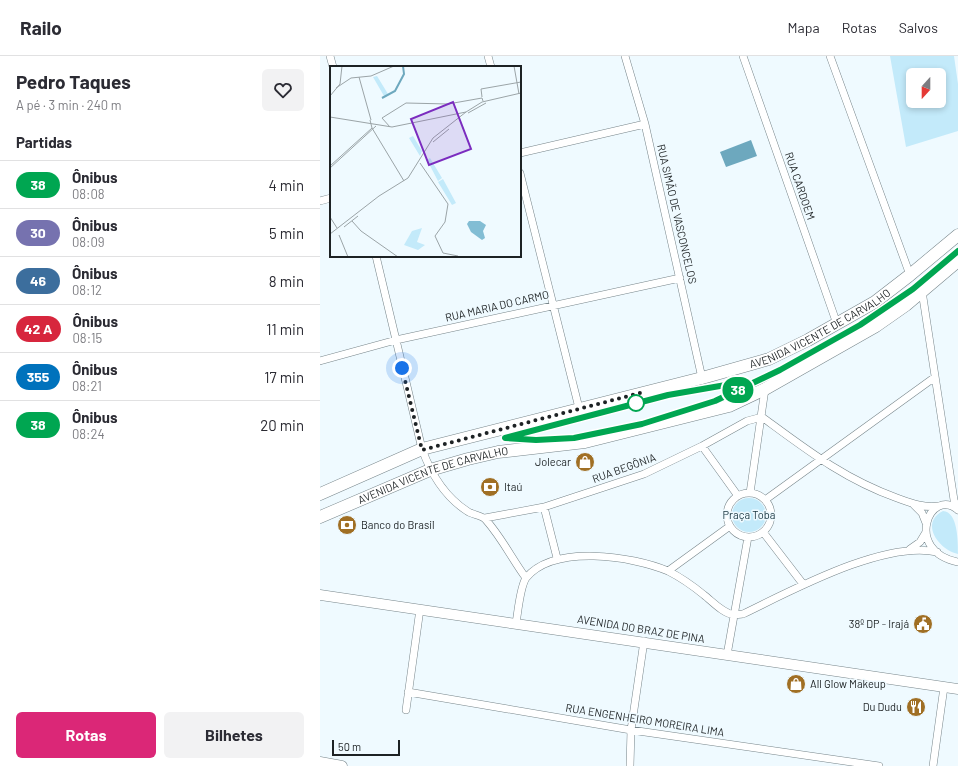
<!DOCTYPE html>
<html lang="pt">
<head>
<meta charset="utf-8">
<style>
  :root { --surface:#fff; --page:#f2f2f3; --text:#2b2b33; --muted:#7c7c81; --line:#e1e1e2; --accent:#db2777 }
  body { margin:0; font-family:Barlow,sans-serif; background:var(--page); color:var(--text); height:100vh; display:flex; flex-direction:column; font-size:15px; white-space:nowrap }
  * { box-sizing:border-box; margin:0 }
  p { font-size:13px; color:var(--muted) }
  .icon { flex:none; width:22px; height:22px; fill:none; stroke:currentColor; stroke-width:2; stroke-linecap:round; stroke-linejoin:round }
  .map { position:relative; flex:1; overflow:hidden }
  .side { display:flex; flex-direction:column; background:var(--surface); width:320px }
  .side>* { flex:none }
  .badge { padding:0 8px; border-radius:13px; font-size:14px; line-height:26px }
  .needle { width:26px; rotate:201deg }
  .tools { position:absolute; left:586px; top:12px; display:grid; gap:8px }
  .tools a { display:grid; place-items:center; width:40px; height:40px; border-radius:6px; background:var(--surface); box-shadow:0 2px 6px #0003; font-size:20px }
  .scale { position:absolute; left:12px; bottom:10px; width:68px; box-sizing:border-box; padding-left:4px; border:2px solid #1d2224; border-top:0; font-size:11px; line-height:14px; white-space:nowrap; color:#1d2224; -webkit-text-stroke:3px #effaff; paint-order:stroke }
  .you { position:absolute; width:20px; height:20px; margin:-10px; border:3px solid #fff; border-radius:50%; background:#1a73e8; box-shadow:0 0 0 6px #1a73e833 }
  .map>.badge { position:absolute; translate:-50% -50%; box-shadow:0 0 0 2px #fff }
  h2 { padding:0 16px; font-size:15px; line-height:36px }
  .round { display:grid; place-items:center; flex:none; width:42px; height:42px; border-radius:6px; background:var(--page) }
  .summary { display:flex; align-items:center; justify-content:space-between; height:68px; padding:0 16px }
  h1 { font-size:19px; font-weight:700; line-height:30px }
  .cta { display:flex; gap:8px; margin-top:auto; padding:8px 16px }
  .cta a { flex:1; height:46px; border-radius:6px; background:var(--accent); color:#fff; font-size:16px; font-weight:700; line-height:46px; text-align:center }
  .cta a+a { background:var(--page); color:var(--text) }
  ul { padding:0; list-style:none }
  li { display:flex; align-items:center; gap:12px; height:48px; padding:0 16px; border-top:1px solid var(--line) }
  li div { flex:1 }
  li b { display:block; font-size:15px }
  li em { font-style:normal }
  li .badge { min-width:44px; font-weight:700; text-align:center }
  header { display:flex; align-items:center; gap:24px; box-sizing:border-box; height:56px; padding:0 20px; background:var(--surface); border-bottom:1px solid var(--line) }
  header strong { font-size:19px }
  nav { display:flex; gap:22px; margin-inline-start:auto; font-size:14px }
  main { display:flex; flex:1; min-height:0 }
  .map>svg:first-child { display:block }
  .green { fill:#c3eafa; fill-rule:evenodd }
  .water { fill:#6da8be }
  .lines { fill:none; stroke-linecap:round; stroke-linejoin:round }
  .street-casing { stroke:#77858a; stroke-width:8 }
  .secondary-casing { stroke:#77858a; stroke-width:11 }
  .primary-casing { stroke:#77858a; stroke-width:13 }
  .street { stroke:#fff; stroke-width:7 }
  .secondary { stroke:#fff; stroke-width:10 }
  .primary { stroke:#fff; stroke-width:12 }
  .line-casing { stroke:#fff; stroke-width:9 }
  .line { stroke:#00a651; stroke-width:6 }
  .walk { stroke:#1d2224; stroke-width:4; stroke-dasharray:0 7.2 }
  .stop-dot { fill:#fff; stroke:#00a651; stroke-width:2 }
  .labels { text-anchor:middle; stroke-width:3; stroke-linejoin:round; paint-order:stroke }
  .street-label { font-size:11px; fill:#1d2224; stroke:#effaff }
  .poi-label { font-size:11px; fill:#1d2224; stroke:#effaff; text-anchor:end }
  .park-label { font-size:11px; fill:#16333e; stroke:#effaff }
  .inset-river { fill:none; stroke:#6da8be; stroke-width:2 }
  .inset-road { fill:none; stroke:#9ba4a7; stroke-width:1 }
  .view { fill:#7b2cbf; fill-opacity:0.15; stroke:#7b2cbf; stroke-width:2 }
  .inset-edge { fill:none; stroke:#1d2224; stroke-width:2 }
</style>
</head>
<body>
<header>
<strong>Railo</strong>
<nav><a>Mapa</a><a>Rotas</a><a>Salvos</a></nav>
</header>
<main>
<section class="side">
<div class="summary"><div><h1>Pedro Taques</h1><p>A pé · 3 min · 240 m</p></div><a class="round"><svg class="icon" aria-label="heart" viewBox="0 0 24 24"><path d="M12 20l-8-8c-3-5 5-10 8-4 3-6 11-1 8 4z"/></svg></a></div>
<h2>Partidas</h2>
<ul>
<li><span class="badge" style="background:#00a651;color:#fff">38</span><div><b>Ônibus</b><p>08:08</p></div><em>4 min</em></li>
<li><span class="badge" style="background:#7672af;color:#fff">30</span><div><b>Ônibus</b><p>08:09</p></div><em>5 min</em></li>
<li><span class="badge" style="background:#3c6e9d;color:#fff">46</span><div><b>Ônibus</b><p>08:12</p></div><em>8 min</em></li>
<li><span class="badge" style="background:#d7263d;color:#fff">42 A</span><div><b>Ônibus</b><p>08:15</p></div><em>11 min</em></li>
<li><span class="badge" style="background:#0072bc;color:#fff">355</span><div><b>Ônibus</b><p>08:21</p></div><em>17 min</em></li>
<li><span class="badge" style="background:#00a651;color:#fff">38</span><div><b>Ônibus</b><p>08:24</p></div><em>20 min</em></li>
</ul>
<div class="cta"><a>Rotas</a><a>Bilhetes</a></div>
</section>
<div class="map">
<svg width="638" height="710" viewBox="0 0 638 710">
  <rect width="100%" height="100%" fill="#effaff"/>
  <!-- green -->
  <path class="green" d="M570,0H634L638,28V75L586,91ZM593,19H619V45H593Z
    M412 459a17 17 0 1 1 34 0a17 17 0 1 1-34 0Z
    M623,455C638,456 638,485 638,498C619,494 599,467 623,455Z"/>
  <!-- water -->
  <path class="water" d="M431,84L437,100L406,111L400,96Z"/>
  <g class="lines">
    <!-- street casing -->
    <g class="street-casing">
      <path id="street" d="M10,0L13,11
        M168,0L171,11
        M305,0L325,68L382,322
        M423,0L517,268
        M510,0L590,219
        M200,97L325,68
        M200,117L259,352
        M0,145L11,142
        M56,200L102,393C111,418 124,440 147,455C152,459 162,459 166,464C182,482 192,503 206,522
        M602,235L634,444L638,454
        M0,305L76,284L360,222
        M442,361C487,394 524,423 577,442C591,447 603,452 618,450
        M382,390L418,440
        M407 459a22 22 0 1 1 44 0a22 22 0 1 1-44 0Z
        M430,437L445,333
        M445,444L615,321
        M594,449L602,457L606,467
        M224,451L237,502
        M638,454C610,430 583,495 638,506
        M165,462L224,451L324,418L382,390L427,365L442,361
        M443,476L483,528
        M590,493L600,486L606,476
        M348,515L410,470
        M196,567C198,556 200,531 206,522C234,488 312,500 348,515C360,521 373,530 384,539C392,545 402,557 414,559C416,559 420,558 423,558C471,535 564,484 617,496
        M407,599L428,481
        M88,636L311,674L559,710
        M86,654L100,553
        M310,710L311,674L324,585
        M613,710L624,631"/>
    </g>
    <!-- secondary casing -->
    <g class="secondary-casing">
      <path id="secondary" d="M0,539L638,633
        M0,706L22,710"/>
    </g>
    <!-- primary casing -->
    <g class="primary-casing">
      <g id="primary">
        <path id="s1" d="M0,438L102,393L382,322L449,303L488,284L555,246L590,219L638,179"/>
        <path id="s2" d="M0,461L110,414L148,403L178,396L265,386L409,350L445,333L556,270L586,249L638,205"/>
      </g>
    </g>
    <!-- street -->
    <use href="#street" class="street"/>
    <!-- secondary -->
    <use href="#secondary" class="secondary"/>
    <!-- primary -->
    <use href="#primary" class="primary"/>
  </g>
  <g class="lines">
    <!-- line casing -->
    <g class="line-casing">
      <path id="line" d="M423,326L348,339L185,382L216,384L254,382L322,368L395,345L460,314L540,269L593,233L638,195"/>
    </g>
    <!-- line -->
    <use href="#line" class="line"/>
    <!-- walk -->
    <path class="walk" d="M82,312L102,394L320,337L316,347"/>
  </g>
  <!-- icons -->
  <defs>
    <g id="shop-disc" transform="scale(1)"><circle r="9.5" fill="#a06f24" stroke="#effaff"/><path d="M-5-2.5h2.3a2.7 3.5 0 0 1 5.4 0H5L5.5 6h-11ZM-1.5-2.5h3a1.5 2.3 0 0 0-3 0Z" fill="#fff"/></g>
    <g id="bank-disc" transform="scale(1)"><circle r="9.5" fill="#a06f24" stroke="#effaff"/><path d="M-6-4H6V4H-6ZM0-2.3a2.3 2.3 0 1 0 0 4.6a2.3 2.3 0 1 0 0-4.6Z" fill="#fff"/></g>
    <g id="civic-disc" transform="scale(1)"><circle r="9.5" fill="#a06f24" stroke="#effaff"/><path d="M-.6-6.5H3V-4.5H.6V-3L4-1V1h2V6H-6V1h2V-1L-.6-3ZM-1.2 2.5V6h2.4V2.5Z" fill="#fff"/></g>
    <g id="restaurant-disc" transform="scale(1)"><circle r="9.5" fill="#a06f24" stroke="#effaff"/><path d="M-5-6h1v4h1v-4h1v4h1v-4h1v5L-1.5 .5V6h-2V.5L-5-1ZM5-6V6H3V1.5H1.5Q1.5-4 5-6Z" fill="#fff"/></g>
  </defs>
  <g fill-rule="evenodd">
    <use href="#shop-disc" x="265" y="406"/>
    <use href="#bank-disc" x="170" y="431"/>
    <use href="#bank-disc" x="27" y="469"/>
    <use href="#civic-disc" x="603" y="568"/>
    <use href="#shop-disc" x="476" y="628"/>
    <use href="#restaurant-disc" x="596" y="651"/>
  </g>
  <!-- markers -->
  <circle class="stop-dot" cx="316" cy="347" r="8"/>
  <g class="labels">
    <!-- street labels -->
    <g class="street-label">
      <text transform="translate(480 130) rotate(71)" y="4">RUA CARDOEM</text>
      <text transform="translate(357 158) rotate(77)" y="4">RUA SIMÃO DE VASCONCELOS</text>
      <text transform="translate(177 250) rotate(-13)" y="4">RUA MARIA DO CARMO</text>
      <text dy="4" stroke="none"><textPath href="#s1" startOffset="529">AVENIDA VICENTE DE CARVALHO</textPath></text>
      <text transform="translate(304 412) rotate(-20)" y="4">RUA BEGÔNIA</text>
      <text dy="4" stroke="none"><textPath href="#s2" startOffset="121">AVENIDA VICENTE DE CARVALHO</textPath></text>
      <text transform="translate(321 573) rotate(9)" y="4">AVENIDA DO BRAZ DE PINA</text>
      <text transform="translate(325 664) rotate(9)" y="4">RUA ENGENHEIRO MOREIRA LIMA</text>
    </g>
    <!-- poi labels -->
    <g class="poi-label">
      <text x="251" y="410">Jolecar</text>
      <text x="184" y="435" text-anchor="start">Itaú</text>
      <text x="41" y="473" text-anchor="start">Banco do Brasil</text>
      <text x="589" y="572">38º DP - Irajá</text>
      <text x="490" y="632" text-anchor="start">All Glow Makeup</text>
      <text x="582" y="655">Du Dudu</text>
    </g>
    <!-- park labels -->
    <g class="park-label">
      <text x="429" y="463">Praça Toba</text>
    </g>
  </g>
  <!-- overview -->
  <g transform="translate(10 10)">
    <rect width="191" height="191" fill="#effaff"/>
    <path d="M47,10L58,28L54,30L43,11ZM83,70L92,85L90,90L79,72ZM100,92L112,112L108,115L97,94ZM113,113L126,137L122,139L108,116ZM92,162L87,176L95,179L88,184L74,179L82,165Z" fill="#c3eafa"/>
    <path d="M139,155H150L156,159L153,165L155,172L152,174L141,166L137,158Z" fill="#82bdd4"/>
    <path class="inset-river" d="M52,32L65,25L74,8L73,0"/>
    <path class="inset-road" d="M184,0L189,28M29,11L41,54M6,22L21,12L41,10L64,0M0,30L10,18L12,0M152,31L151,23L191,16M138,47L156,37M0,51L62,61L136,46M40,54L42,62L74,115M60,61L52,52L76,37L118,38L152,32L153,35M103,76L119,63M90,97L118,138L115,156L105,170L113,187L128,190M0,100L42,62M0,102L46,60M0,151L7,162M22,155L31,165L68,191M14,161L28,150M0,168L49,130L78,112L103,72L136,46L152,36L191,27M9,169L18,191"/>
    <path class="view" d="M123,36L141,83L99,99L81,53Z"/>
    <rect width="191" height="191" class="inset-edge"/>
  </g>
</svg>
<div class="tools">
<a><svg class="needle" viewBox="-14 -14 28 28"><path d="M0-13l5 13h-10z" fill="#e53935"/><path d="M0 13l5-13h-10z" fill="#7c7c81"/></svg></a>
</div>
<div class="scale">50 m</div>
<div class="you" style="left:82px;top:312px"></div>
<b class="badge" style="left:418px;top:334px;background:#00a651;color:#fff">38</b>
</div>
</main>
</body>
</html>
